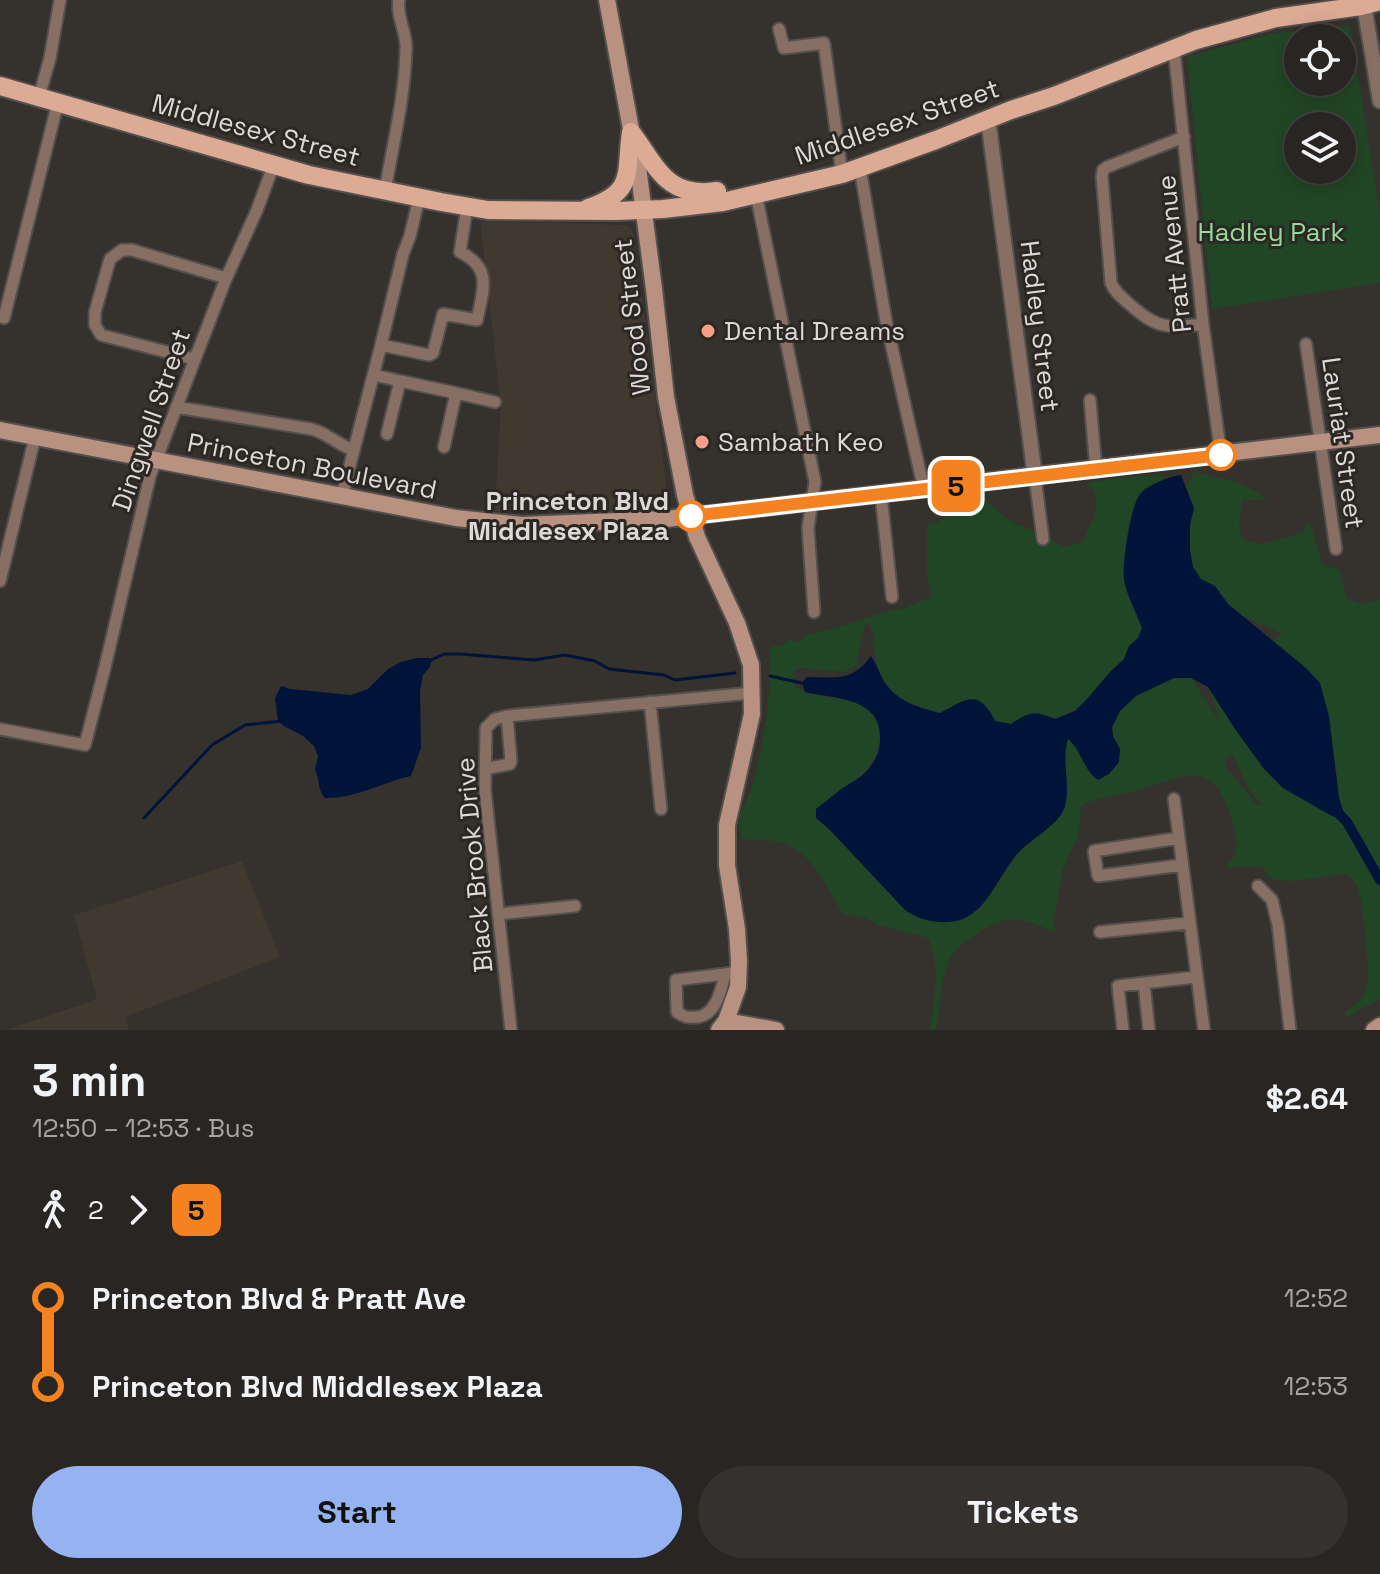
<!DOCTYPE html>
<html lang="en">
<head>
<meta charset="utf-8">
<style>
  :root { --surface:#282522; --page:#34312f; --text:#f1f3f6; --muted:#a5a5a5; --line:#444240; --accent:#95b2f1 }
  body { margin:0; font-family:"Space Grotesk",sans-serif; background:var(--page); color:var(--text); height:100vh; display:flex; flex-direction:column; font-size:30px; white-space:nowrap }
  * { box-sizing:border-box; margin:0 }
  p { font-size:26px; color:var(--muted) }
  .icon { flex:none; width:44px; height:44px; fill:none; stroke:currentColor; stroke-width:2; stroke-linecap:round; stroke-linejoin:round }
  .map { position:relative; height:1030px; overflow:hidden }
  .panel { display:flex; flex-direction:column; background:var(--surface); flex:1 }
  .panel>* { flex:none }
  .badge { padding:0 16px; border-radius:12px; font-size:28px; line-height:52px }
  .tools { position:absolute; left:1284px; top:24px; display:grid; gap:16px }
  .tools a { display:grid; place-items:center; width:72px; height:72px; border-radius:50%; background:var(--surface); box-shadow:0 4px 20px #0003,0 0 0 2px var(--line); font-size:40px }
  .map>.badge { position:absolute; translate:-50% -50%; box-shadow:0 0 0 4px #fff }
  .legs { display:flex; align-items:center; gap:12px; height:88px; padding:0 32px; font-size:26px }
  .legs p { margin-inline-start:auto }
  .summary { display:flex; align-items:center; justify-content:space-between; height:136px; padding:0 32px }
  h1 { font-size:44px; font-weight:700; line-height:60px }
  .primary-button { display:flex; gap:16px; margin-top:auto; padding:16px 32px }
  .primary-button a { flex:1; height:92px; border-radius:48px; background:var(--accent); color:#111; font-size:32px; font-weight:700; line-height:92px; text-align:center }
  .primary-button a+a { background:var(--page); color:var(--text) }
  ul { padding:0 32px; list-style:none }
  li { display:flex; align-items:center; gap:28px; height:88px; font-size:30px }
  li i { display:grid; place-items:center; width:12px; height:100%; margin:0 10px; background:currentColor }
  li i::after { content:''; width:20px; height:20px; margin:-10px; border:6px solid; border-radius:50%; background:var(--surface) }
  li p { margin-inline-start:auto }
  li:first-child i { background:linear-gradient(#0000 50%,currentColor 0) }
  li:last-child i { background:linear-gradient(currentColor 50%,#0000 0) }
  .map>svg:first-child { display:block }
  .built { fill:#403930 }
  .green { fill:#214625; fill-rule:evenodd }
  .water { fill:#00143a }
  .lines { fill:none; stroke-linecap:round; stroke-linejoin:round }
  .stream { stroke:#00143a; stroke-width:3 }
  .canal { stroke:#00143a; stroke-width:10 }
  .minor-casing { stroke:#534f4c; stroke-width:15 }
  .tertiary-casing { stroke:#534f4c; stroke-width:18 }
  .secondary-casing { stroke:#534f4c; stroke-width:20 }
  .primary-casing { stroke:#534f4c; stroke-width:22 }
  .minor { stroke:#886f64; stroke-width:11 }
  .tertiary { stroke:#886f64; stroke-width:14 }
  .secondary { stroke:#b89180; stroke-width:16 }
  .primary { stroke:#ddaa94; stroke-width:18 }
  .line-1-casing { stroke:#fff; stroke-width:18 }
  .line-1 { stroke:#f58220; stroke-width:12 }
  .poi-dot { fill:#f49f86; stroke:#2b2723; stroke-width:3 }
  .stop-1-dot { fill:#fff; stroke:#f58220; stroke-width:4 }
  .labels { text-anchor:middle; stroke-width:6; stroke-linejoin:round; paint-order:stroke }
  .street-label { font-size:26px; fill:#dcd9d7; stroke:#2b2723 }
  .park-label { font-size:26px; fill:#96d99c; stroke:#2b2723 }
  .poi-label { font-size:26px; fill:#dcd9d7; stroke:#2b2723; text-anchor:start }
  .stop-label { font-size:26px; font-weight:bold; fill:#dcd9d7; stroke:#2b2723; text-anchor:end }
</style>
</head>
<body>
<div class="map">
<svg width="1380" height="1030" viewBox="0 0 1380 1030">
  <rect width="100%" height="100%" fill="#35312d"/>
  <!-- built -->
  <path class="built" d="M480,221L626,225L631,228L634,234L666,483L665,491L659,502L635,511H495L501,405Z
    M242,861L280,957L125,1017L129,1030H6L97,999L74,915Z"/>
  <!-- green -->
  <path class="green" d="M1350,25L1380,213V283L1212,309L1187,57L1269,34ZM1342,38V82H1298V38ZM1342,126V170H1298V126Z
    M1194,472C1218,478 1248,482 1267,500H1242L1239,529L1244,541L1263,544L1303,532L1308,522L1313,531L1322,564L1340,570L1346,598L1360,604L1380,600V999L1345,1018V1012C1355,1006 1362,1000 1366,989C1371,974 1363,901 1357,886C1356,883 1351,878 1349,875C1322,873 1294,888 1268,877L1264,868C1251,865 1239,868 1225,867C1227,864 1231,862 1233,858C1240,849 1234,827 1231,817C1211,753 1181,779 1134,791C1116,796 1096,797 1081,806L1078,837L1062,870L1060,890L1053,922L1057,933C1043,927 1024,918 1008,920C990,922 954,945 948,963C941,982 940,1005 937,1025L935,1030H930C934,1000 941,966 928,938L881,926L866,918L843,914C827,888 814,853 782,843C770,839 756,841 743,839C740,831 738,824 740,815C743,805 749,796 752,786C765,746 771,693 769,651L773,646H781L789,639L799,642L806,635L833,629L887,611L905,608L931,597L927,574V524L939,522L952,513L983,499L1011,522L1035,531L1065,547L1082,542C1091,525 1108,495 1084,483C1111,480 1138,473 1165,476L1157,484L1141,493L1123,567L1125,584L1142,628L1138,638L1129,646L1124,659L1111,671L1087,699L1075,710L1055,719C1034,710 1029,712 1011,724L995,721C978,687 966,699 940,713C904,703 882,695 875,654C873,643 875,633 869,624H865L856,666L843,672L801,668L793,671V681L796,688C805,692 815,695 826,697C834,698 843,697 851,700C864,704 878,717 880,730C884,771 843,786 816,809V818L830,830L905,910L977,911L995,888L1017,854L1061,815L1066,804L1064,751L1068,738L1075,745L1098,780C1111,774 1124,763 1119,747C1116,740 1112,737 1113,729C1115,705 1151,684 1172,678C1178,677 1185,678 1191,678L1221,724L1208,687L1235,729L1264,769L1283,788L1330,815L1346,821L1339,798L1337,774L1332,747L1306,668L1273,641L1283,632H1278L1243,616L1228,604L1215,586L1201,580L1193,567L1190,550V525L1194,508L1186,487ZM1232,754L1249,790L1262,805L1256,804L1225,766L1227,756Z"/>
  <!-- water -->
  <path class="water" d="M1181,475L1194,508L1190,525V550L1193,567L1201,579L1215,586L1228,604L1306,668L1320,683L1329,716L1339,798L1347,822L1330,815L1283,788L1264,769L1235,729L1208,687L1191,678H1174L1136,696L1120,711L1112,727L1113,736L1120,749L1119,762L1109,774L1098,780C1083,770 1081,749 1068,739C1061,761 1071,784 1065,806C1060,825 1030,839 1018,853C993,881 985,926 939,922C926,921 917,918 905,910L830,830L816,818V809C824,803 832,796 840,790C848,784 859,779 866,772C875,762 880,752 880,739C882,697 834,699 805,692L802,683L807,677C836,677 852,682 871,656C876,663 879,672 883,680C897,702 917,707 940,713C966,700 978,687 995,721L1011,724C1029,712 1034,710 1055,719L1075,711L1087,699L1111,671L1124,659L1129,646L1138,638L1142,628C1136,612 1127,596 1124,580C1122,565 1130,505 1141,493C1148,485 1171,476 1181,475Z
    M416,658H429L432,659L430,667L423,675L420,691L421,748L411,776C383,782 355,799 325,798C316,787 321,781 315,770L318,756L314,746L303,736L284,726L278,721L275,698L281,686L290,689L351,695L368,689L388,669L401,662Z"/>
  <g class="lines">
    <!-- stream -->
    <path class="stream" d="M429,661L444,654H460L534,660L565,655L595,661L609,669L664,675L675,680L735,673
      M770,676L806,684
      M144,818L212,745L245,725L282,721"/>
    <!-- canal -->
    <path class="canal" d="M1339,814L1347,822L1380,880"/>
    <!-- minor casing -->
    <g class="minor-casing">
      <path id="minor" d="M779,29L784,48L824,43L842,174
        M1174,49L1203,324L1221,455
        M39,97L50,58L60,0
        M1184,137L1107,167L1103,170L1102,177L1111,283C1114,291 1120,296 1127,302C1156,328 1165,329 1203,324
        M860,168L886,321L924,490
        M385,191C393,144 405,96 406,49C407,32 396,17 399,0
        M756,194L815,482L808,528L814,612
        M4,318L58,102
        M1306,344L1336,549
        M381,345L429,355L433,353L443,314L477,320C483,290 493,268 460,252L467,207
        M194,359L101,335L95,325V312L110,259L122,250H132L226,278
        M374,375L400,381
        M1090,400L1096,470
        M176,407L311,429C330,434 337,445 354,450
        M387,434L400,381L456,393
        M444,447L456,393L495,402
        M1035,477L1043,539
        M881,495L892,597
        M342,496L381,345L403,254L410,236L419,198
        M0,581L35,437
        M650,702L661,809
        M0,729L85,745L105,667L150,476L225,281L257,210L274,164
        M485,769L510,764L511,761L507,716
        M1174,799L1204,1030
        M1179,838L1094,851L1098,876L1182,865
        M1258,886L1272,900L1278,925L1290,1030
        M498,914L575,906
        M1100,932L1189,923
        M725,974L676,980L677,1012C684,1017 688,1018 697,1017C716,1015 721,991 725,974L738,972
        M1144,983L1149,1030
        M511,1030L485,790L486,728L495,719L507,716L752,693
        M1123,1030L1118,986L1196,977"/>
    </g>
    <!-- tertiary casing -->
    <g class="tertiary-casing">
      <path id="tertiary" d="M1364,5L1380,101
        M988,119L1035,477"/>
    </g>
    <!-- secondary casing -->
    <g class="secondary-casing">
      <path id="secondary" d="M607,0L638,167L654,289L666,397L685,495L697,537L737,623L751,665L752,714L727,825V865L737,929L739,961L738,987L726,1021L719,1030
        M0,430L456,518L522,525L666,519L1380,435
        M726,1021L776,1030
        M1374,1030L1380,1026"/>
    </g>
    <!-- primary casing -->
    <g class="primary-casing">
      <path id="primary" d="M0,86L309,175L441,202L488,210L617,211L663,209L723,202L842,174L936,140L1011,110L1054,96L1196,40L1276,18L1361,6L1380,1
        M631,132C657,166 666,199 717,191
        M588,208C636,192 625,173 631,132"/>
    </g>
    <!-- minor -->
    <use href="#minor" class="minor"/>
    <!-- tertiary -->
    <use href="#tertiary" class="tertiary"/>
    <!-- secondary -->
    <use href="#secondary" class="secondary"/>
    <!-- primary -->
    <use href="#primary" class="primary"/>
  </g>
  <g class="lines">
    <!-- line-1 casing -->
    <g class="line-1-casing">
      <path id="line-1" d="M691,516L1221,455"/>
    </g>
    <!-- line-1 -->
    <use href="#line-1" class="line-1"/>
  </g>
  <!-- markers -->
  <g class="poi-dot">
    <circle cx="708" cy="331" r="8"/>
    <circle cx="702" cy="442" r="8"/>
  </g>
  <g class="stop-1-dot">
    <circle cx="1221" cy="455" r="14"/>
    <circle cx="691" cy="516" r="14"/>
  </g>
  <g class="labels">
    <!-- street labels -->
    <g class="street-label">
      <text transform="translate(897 122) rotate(-19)" y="9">Middlesex Street</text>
      <text transform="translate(256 130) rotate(15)" y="9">Middlesex Street</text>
      <text transform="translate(1174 254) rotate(-96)" y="9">Pratt Avenue</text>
      <text transform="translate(632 317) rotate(-97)" y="9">Wood Street</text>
      <text transform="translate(1040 326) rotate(83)" y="9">Hadley Street</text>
      <text transform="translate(151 420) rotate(-71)" y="9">Dingwell Street</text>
      <text transform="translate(1343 443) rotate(82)" y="9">Lauriat Street</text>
      <text transform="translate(312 466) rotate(11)" y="9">Princeton Boulevard</text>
      <text transform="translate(474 865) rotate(-95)" y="9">Black Brook Drive</text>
    </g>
    <!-- park labels -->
    <g class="park-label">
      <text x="1271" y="241">Hadley Park</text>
    </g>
    <!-- poi labels -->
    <g class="poi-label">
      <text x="724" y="340">Dental Dreams</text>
      <text x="718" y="451">Sambath Keo</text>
    </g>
    <!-- stop labels -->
    <g class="stop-label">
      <text x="669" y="510">Princeton Blvd<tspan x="669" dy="30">Middlesex Plaza</tspan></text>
    </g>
  </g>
</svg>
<div class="tools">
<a><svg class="icon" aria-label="locate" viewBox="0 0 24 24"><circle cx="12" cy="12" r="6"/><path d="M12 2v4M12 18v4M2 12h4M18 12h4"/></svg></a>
<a><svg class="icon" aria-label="layers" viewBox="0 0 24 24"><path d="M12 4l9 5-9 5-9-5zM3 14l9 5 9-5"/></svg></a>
</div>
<b class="badge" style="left:956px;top:486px;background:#f58220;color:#111">5</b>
</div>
<section class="panel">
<div class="summary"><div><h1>3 min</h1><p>12:50 – 12:53 · Bus</p></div><b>$2.64</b></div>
<div class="legs"><svg class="icon" aria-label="walk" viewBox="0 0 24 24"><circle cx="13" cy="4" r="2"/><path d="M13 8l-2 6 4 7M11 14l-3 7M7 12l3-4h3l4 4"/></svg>2<svg class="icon" aria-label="forward" viewBox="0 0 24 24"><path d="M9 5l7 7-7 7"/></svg><b class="badge" style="background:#f58220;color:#111">5</b></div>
<ul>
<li><i style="color:#f58220"></i><b>Princeton Blvd &amp; Pratt Ave</b><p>12:52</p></li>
<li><i style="color:#f58220"></i><b>Princeton Blvd Middlesex Plaza</b><p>12:53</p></li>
</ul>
<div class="primary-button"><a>Start</a><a>Tickets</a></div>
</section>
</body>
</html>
